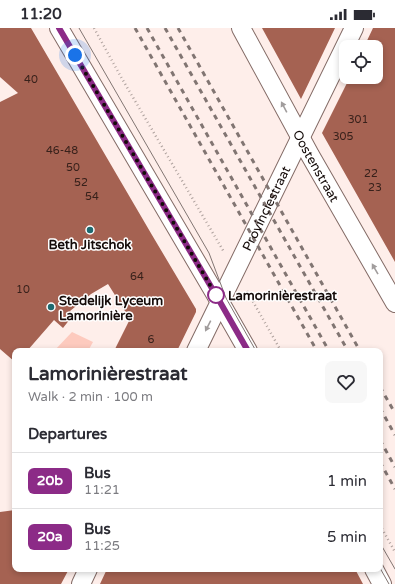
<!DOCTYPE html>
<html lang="en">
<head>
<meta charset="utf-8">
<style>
  :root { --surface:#fff; --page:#f7f7f7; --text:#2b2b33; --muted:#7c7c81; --line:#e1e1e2 }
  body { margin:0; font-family:"Varela Round",sans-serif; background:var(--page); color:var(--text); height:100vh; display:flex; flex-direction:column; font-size:15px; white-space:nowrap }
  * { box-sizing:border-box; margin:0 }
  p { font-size:13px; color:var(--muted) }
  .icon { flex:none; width:22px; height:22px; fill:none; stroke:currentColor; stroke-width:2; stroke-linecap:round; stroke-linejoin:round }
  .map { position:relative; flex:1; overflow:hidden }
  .details { position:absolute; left:12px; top:320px; width:371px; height:224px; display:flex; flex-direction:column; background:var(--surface); border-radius:8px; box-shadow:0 2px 6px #0003 }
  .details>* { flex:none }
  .badge { padding:0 8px; border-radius:6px; font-size:14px; line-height:26px }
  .fabs { position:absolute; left:339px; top:12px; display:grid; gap:8px }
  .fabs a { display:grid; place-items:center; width:44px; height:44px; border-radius:8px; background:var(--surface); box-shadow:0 2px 6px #0003; font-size:20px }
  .you { position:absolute; width:20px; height:20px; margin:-10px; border:3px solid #fff; border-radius:50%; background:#1a73e8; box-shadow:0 0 0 6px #1a73e833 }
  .map>.badge { position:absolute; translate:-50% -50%; box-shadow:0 0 0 2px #fff }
  h2 { padding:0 16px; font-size:15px; line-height:36px }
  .round { display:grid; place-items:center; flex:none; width:42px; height:42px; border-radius:8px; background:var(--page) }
  .overview { display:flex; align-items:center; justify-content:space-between; height:68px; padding:0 16px }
  h1 { font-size:19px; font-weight:700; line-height:30px }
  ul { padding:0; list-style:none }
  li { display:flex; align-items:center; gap:12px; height:56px; padding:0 16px; border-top:1px solid var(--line) }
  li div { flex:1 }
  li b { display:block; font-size:15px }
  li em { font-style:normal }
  li .badge { min-width:44px; font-weight:700; text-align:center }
  .status { display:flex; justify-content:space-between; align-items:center; height:28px; padding:0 20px; background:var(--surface); direction:ltr }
  .status svg { height:11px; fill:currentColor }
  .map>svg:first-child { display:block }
  .green { fill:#fdcabe }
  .building { fill:#a56252 }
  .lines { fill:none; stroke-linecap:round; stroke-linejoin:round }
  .street-casing { stroke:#836b66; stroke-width:20 }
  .path { stroke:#b0a39f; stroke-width:2.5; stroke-dasharray:1 3; stroke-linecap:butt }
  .street { stroke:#fff; stroke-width:18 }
  .tram { stroke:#817572; stroke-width:1 }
  .rail { stroke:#817572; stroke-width:3; stroke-dasharray:5 5; stroke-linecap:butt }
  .oneway { fill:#a19d9d }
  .line-casing { stroke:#fff; stroke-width:9 }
  .line { stroke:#8c2b87; stroke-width:6 }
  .walk { stroke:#140b09; stroke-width:4; stroke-dasharray:0 7.2 }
  .poi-dot { fill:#1e6a70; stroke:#fff; stroke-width:1.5 }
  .stop-dot { fill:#fff; stroke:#8c2b87; stroke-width:2 }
  .labels { text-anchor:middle; stroke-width:3; stroke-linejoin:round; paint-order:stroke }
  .number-label { font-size:11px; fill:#38211b }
  .street-label { font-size:13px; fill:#140b09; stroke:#fff }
  .poi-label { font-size:13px; font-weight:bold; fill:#140b09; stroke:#fff }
  .stop-label { font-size:13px; font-weight:bold; fill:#140b09; stroke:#fff; text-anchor:start }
</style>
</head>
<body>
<div class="status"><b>11:20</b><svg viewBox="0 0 49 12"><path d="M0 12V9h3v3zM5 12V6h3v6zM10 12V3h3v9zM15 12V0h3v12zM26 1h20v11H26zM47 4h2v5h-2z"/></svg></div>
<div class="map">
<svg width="395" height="556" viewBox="0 0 395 556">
  <rect width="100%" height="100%" fill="#feeeea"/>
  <!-- green -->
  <path class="green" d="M72,304L93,314L88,323H54Z"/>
  <!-- building -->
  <path class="building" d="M0,0H31L152,207L196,281V284L177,323H114L130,291L108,256L91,266L70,283L74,286L63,300L54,292L27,323H15V334L0,321V74L18,65L0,49Z
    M262,0H335L301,71Z
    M373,0H395V234L322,105L350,49H376V19H364Z
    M15,482V541H69L61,556H0V484Z
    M107,541H355L363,556H100Z"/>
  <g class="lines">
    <!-- street casing -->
    <g class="street-casing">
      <g id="street">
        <path d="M59,0L220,274L248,323"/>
        <path id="s1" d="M241,0L310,127L395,275"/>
        <path id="s2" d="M196,323L354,0"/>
        <path d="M374,541L382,556"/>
        <path d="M81,556L88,541"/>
      </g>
    </g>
    <!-- path -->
    <path class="path" d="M94,0L121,49L224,224
      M247,263L281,323
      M380,497L395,524"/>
    <!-- street -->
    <use href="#street" class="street"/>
    <!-- tram -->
    <path class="tram" d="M79,0L209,225L226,270L256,323
      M380,515L395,541
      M380,540L389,556"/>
    <!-- rail -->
    <path class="rail" d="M135,0L317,323
      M147,0L329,323
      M165,0L348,323
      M178,0L360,323
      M380,359L395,385
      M380,380L395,407
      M380,412L395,439
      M380,434L395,461"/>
  </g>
  <!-- one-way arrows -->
  <defs><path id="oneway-solid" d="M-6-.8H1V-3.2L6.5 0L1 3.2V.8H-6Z"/></defs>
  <g class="oneway">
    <use href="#oneway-solid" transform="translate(284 79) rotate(-118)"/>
    <use href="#oneway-solid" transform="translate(375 241) rotate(-120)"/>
    <use href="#oneway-solid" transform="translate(208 298) rotate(117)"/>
  </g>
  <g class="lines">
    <!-- line casing -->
    <g class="line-casing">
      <path id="line" d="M59,0L220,274L248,323"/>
    </g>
    <!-- line -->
    <use href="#line" class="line"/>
    <!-- walk -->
    <path class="walk" d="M75,27L220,274L216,267"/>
  </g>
  <!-- markers -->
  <g class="poi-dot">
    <circle cx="90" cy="202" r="4"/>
    <circle cx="51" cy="279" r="4"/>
  </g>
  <circle class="stop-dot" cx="216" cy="267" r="8"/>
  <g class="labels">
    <!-- number labels -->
    <g class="number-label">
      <text x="31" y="55">40</text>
      <text x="358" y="95">301</text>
      <text x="343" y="112">305</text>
      <text x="62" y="126">46-48</text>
      <text x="73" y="143">50</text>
      <text x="371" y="149">22</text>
      <text x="81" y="158">52</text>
      <text x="375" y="163">23</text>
      <text x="92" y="172">54</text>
      <text x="137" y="252">64</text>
      <text x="23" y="265">10</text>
      <text x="151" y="315">6</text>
    </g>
    <!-- street labels -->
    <g class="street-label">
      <text dy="5" stroke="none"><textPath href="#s1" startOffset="157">Oostenstraat</textPath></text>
      <text dy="5" stroke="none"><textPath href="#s2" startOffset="159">Provinciestraat</textPath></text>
    </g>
    <!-- poi labels -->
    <g class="poi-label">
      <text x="90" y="221">Beth Jitschok</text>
      <text x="59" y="277" text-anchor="start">Stedelijk Lyceum<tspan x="59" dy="15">Lamorinière</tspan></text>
    </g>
    <!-- stop labels -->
    <g class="stop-label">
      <text x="228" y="272">Lamorinièrestraat</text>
    </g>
  </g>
</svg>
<div class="fabs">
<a><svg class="icon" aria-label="locate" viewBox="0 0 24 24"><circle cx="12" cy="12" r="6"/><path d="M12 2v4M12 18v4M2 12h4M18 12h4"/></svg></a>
</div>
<div class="you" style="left:75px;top:27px"></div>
<section class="details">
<div class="overview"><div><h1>Lamorinièrestraat</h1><p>Walk · 2 min · 100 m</p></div><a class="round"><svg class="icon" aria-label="heart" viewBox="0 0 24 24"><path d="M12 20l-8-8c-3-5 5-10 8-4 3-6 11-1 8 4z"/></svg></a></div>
<h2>Departures</h2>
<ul>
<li><span class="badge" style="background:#8c2b87;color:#fff">20b</span><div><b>Bus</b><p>11:21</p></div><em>1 min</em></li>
<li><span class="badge" style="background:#8c2b87;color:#fff">20a</span><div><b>Bus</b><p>11:25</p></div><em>5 min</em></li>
</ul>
</section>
</div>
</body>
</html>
